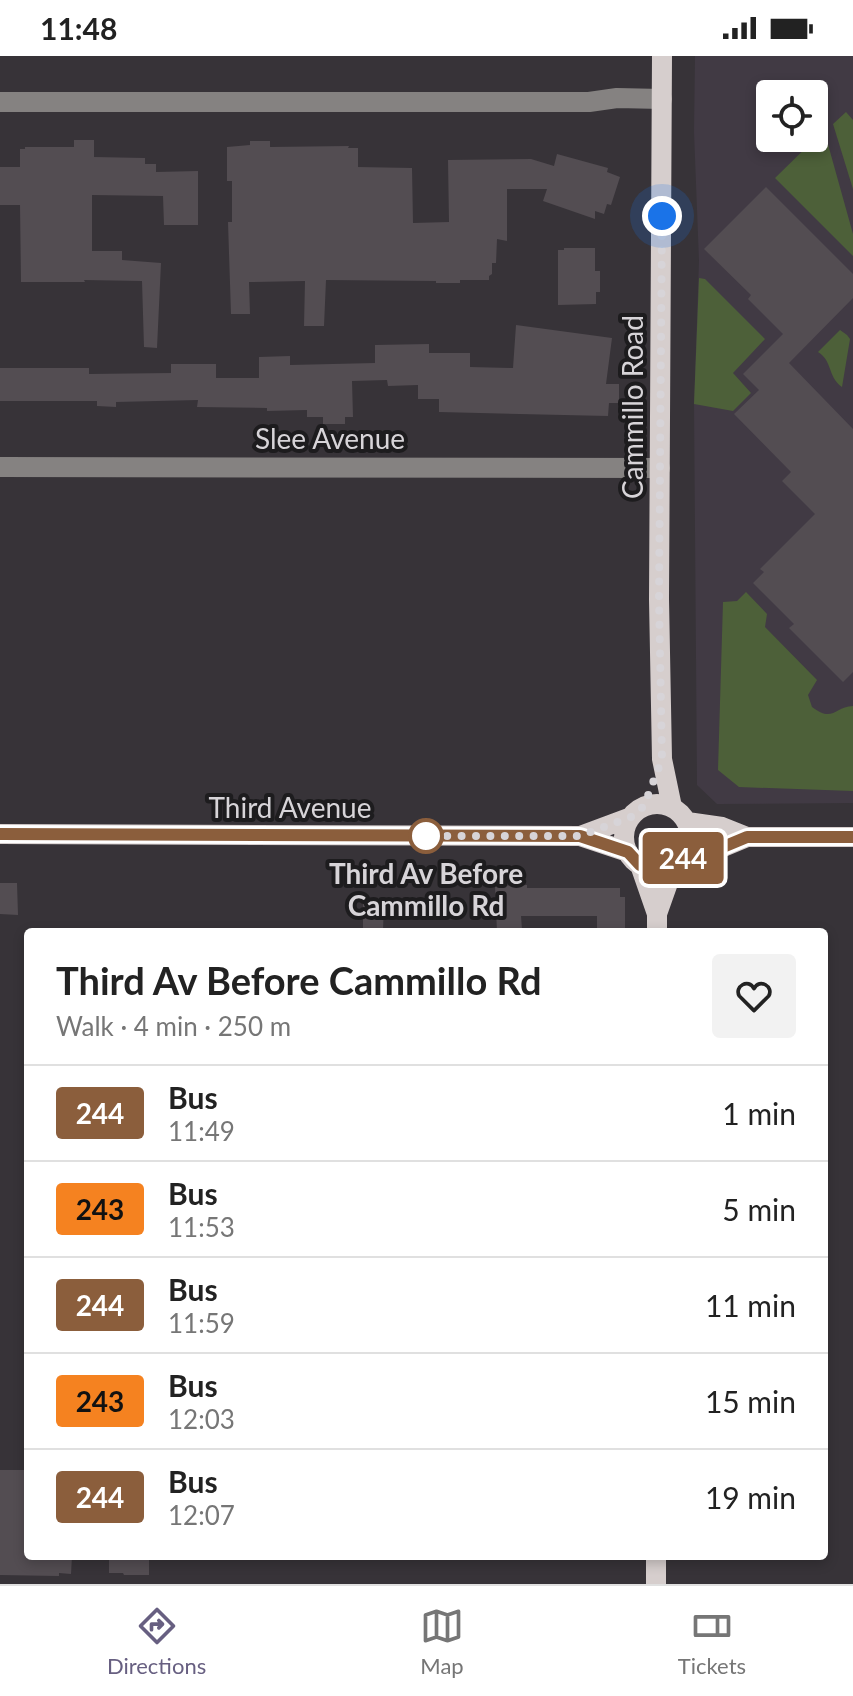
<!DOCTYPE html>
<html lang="en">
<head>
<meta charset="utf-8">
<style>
  :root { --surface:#fff; --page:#f2f2f2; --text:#222; --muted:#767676; --line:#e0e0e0; --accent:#675f81 }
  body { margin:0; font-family:Lato,sans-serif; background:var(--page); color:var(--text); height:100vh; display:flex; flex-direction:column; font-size:30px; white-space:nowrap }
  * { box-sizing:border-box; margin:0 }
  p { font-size:26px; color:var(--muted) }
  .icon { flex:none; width:44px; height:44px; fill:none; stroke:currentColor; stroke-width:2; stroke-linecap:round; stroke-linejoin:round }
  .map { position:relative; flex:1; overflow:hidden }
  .drawer { position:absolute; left:24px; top:872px; width:804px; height:632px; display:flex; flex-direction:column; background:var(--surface); border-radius:8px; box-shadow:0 4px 12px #0003 }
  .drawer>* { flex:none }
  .badge { padding:0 16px; border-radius:6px; font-size:28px; line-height:52px }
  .buttons { position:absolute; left:756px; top:24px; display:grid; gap:16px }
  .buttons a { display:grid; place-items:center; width:72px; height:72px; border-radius:8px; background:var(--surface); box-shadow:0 4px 12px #0003; font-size:40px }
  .you { position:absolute; width:40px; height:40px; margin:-20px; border:6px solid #fff; border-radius:50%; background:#1a73e8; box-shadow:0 0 0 12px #1a73e833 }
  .map>.badge { position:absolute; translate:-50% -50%; box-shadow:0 0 0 4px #fff }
  .round { display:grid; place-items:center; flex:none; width:84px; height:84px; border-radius:8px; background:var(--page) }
  .head { display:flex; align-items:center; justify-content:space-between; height:136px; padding:0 32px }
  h1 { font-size:38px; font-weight:700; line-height:60px }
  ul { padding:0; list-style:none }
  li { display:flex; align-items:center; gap:24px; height:96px; padding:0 32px; border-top:2px solid var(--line) }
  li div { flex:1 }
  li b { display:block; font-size:30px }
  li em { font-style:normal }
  li .badge { min-width:88px; font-weight:700; text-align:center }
  .status { display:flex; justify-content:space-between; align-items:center; height:56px; padding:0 40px; background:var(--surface); direction:ltr }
  .status svg { height:22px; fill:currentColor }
  .dock { display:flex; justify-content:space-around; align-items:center; height:112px; border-top:2px solid var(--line); background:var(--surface); font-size:22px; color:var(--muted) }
  .dock a { display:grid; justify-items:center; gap:4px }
  .dock .on { color:var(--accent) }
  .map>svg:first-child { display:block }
  .built { fill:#413a44; fill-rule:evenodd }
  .green { fill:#4d6039 }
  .building { fill:#534d52 }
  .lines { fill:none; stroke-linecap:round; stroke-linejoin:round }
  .minor { stroke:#858281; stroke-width:20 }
  .major { stroke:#d6cecd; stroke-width:20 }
  .line-casing { stroke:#fff; stroke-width:18 }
  .line { stroke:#8b5e3c; stroke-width:12 }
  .walk { stroke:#d7d4d8; stroke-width:8; stroke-dasharray:0 14.4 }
  .stop-dot { fill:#fff; stroke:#8b5e3c; stroke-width:4 }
  .labels { text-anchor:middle; stroke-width:8; stroke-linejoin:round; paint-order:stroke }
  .street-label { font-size:28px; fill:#d7d4d8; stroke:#1d1c1e }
  .stop-label { font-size:28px; font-weight:bold; fill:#d7d4d8; stroke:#1d1c1e }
</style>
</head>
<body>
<div class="status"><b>11:48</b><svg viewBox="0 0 49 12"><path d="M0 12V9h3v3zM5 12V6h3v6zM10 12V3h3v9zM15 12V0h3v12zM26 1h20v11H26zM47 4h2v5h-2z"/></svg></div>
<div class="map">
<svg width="853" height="1528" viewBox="0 0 853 1528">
  <rect width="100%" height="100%" fill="#373338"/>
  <!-- built -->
  <path class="built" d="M695,0H853V747L717,748L697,729L694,348L699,205L694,76ZM770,38H814V82H770Z"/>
  <!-- green -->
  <path class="green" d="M846,56L853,64V133L833,68Z
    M824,74L853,178V200L775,122Z
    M699,222L705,223L765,283L733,317L751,337L733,355L694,348Z
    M840,274L847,279L850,283L842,331C827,320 833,305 818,296Z
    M746,536L767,558L765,571L817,624L808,639L812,651C833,667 834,651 853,650V735L739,731L718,714L723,546L737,545Z"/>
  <!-- building -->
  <path class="building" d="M74,84H94V101L145,102V108H156V116L198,115V169H164L163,140L92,139V195H122V204L161,207L157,292L144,291L142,225L84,224L85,226H21L20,149H0V111H20V93H25V91H74Z
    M250,85H270V91L349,90L348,92H358V111L412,112L413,167L449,166L448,104L531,103L554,110L557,98L608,112L607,116L620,121L611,149L607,148L604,158L595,155V163L543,145L547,133H507V185L497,183L496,207H492V218L489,220V224H460V227H436V225L326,224L324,270H304L305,225L249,226L250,258H231L228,166H232V125H227V91L250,89Z
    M766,131L853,218V242L789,307L853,373V616L843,626L789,572L794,568L753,527L764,516L760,513L815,458L782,425L791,416L734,358L759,334L743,318L783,278L748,243L751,239L704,193Z
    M564,192H595V215H600V236H596V248L558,249V194H564Z
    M516,269L612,282L606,328H619V347H609L608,360L439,356V343H418V329L388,330L387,324L352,325L353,361H345V368H323V361H307V354L267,355V352L197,351L198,344L116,346V351L97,350V345H0V312H89V318L171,317V308H216V322H259V301L290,300V309L375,307V289L429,288V297H470V311L513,312Z
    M0,827H17L18,859L0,858Z
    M527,829V832H620V841H625V876H597V860H521L522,873H518L517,876H497L495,830Z
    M363,842H384L383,876H363Z
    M0,1414H28V1500H72L71,1518L59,1517V1520L0,1519Z
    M109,1500H149V1519H124L123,1517H109Z"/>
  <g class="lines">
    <!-- minor -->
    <path class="minor" d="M0,46H589L617,42L662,43
      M0,411L660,412"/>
    <!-- major -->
    <path class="major" d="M662,0L659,543L662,703L672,751
      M624 781a33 33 0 1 1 66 0a33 33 0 1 1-66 0Z
      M687,766L722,771L747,781H853
      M0,778L580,780L628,796
      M580,780L631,761
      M683,802L723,791L747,781
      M640,809L657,858
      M657,876V858L674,810
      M656,1528V1500"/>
  </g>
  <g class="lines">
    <!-- line casing -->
    <g class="line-casing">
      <path id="line" d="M0,778L580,780L628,796L640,809L657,814L665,813L674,810L683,802L723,791L747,781H853"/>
    </g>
    <!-- line -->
    <use href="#line" class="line"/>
    <!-- walk -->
    <path class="walk" d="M426,780H415H580L631,761L644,750L662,703L659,543L662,160"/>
  </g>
  <!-- markers -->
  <circle class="stop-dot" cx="426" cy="780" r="16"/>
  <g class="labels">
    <!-- street labels -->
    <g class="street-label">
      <text transform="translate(633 351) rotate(-90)" y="10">Cammillo Road</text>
      <text x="330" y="393">Slee Avenue</text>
      <text x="290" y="762">Third Avenue</text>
    </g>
    <!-- stop labels -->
    <g class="stop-label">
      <text x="426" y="828">Third Av Before<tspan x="426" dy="32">Cammillo Rd</tspan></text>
    </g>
  </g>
</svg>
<div class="buttons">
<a><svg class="icon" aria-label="locate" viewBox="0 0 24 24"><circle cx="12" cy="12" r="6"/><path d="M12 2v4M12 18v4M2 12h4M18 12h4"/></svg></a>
</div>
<div class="you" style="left:662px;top:160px"></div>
<b class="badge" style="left:683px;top:802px;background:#8b5e3c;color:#fff">244</b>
<section class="drawer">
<div class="head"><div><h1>Third Av Before Cammillo Rd</h1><p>Walk · 4 min · 250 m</p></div><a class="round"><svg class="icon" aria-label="heart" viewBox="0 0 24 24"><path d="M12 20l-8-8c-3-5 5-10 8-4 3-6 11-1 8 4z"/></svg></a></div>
<ul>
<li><span class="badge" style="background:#8b5e3c;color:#fff">244</span><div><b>Bus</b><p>11:49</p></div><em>1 min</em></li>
<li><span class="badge" style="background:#f58220;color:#111">243</span><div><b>Bus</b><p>11:53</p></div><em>5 min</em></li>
<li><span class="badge" style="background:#8b5e3c;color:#fff">244</span><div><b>Bus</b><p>11:59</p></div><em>11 min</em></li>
<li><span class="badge" style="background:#f58220;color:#111">243</span><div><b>Bus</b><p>12:03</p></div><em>15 min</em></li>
<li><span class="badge" style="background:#8b5e3c;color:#fff">244</span><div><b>Bus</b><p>12:07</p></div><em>19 min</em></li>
</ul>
</section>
</div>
<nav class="dock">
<a class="on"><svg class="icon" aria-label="directions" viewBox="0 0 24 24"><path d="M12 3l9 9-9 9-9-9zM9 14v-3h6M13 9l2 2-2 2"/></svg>Directions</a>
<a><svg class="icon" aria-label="map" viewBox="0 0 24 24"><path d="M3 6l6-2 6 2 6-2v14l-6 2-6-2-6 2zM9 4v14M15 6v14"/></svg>Map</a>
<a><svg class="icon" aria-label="tickets" viewBox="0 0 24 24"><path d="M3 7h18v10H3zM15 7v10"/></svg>Tickets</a>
</nav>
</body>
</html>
